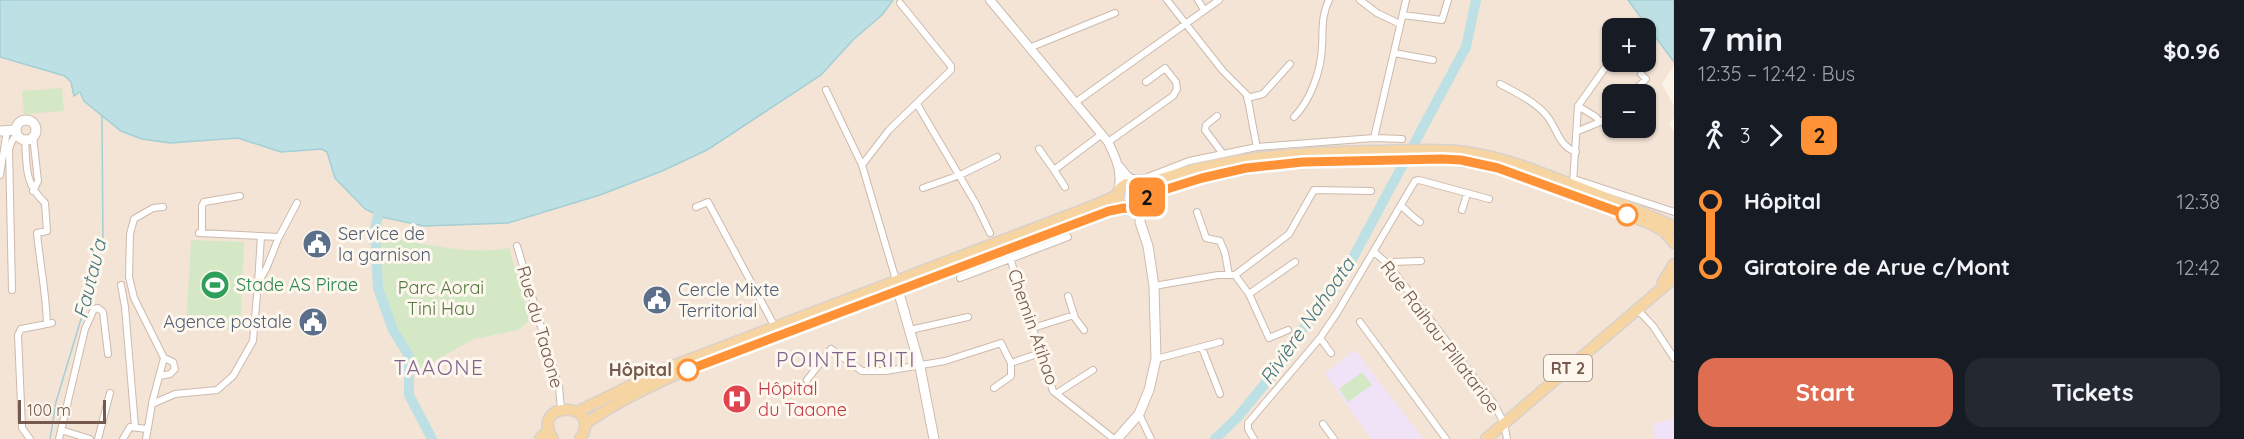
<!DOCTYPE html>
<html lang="en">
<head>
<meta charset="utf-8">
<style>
  :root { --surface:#171b24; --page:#242831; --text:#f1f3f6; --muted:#9ea1a6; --accent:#df6d52 }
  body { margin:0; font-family:Quicksand,sans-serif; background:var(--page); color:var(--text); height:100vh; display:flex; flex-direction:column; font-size:22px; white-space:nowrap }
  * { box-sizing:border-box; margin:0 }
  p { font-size:20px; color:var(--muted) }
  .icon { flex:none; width:33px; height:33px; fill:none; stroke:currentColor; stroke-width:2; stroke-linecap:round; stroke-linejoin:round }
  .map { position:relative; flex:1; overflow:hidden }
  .side { display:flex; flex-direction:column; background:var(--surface); width:570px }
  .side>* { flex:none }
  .badge { padding:0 12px; border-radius:9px; font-size:21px; line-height:39px }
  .tools { position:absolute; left:1602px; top:18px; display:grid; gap:12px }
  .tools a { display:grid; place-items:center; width:54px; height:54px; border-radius:12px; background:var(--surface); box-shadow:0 2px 4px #0004; font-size:30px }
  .scale { position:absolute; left:18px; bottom:15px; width:88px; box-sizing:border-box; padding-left:6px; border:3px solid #74594c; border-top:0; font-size:16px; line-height:21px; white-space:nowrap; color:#74594c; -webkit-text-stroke:4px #fef7ed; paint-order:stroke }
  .map>.badge { position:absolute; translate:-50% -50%; box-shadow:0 0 0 3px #fff }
  .legs { display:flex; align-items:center; gap:9px; height:66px; padding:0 24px; font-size:20px }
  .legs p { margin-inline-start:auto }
  .head { display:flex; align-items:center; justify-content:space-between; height:102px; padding:0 24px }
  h1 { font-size:33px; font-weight:700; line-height:45px }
  .cta { display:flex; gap:12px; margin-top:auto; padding:12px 24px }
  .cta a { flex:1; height:69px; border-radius:18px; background:var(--accent); color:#fff; font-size:24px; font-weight:700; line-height:69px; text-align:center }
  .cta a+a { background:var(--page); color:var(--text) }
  ul { padding:0 24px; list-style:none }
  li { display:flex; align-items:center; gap:21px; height:66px; font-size:22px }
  li i { display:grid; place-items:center; width:9px; height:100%; margin:0 8px; background:currentColor }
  li i::after { content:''; width:15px; height:15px; margin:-8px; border:4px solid; border-radius:50%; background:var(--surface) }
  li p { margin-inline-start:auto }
  li:first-child i { background:linear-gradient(#0000 50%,currentColor 0) }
  li:last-child i { background:linear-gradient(currentColor 50%,#0000 0) }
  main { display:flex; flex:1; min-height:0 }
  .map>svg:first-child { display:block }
  .residential { fill:#f3e4d6; fill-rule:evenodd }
  .education { fill:#f0e3f8 }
  .green { fill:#d5e8c6 }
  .water { fill:#bce0e4; stroke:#a3cfd5; stroke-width:1.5 }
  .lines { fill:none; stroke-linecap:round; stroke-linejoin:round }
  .stream { stroke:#a3cfd5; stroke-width:1.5 }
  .river { stroke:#bce0e4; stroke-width:10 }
  .minor-casing { stroke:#cdbaad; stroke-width:8 }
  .tertiary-casing { stroke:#cdbaad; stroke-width:10 }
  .secondary-casing { stroke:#d1bcae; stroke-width:11 }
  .primary-casing { stroke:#d8d1cd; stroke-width:13 }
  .minor { stroke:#fff; stroke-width:6 }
  .tertiary { stroke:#fff; stroke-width:8 }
  .secondary { stroke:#fff; stroke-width:9 }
  .primary { stroke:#f6d5a3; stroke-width:10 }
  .line-1-casing { stroke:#fff; stroke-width:14 }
  .line-1 { stroke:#ff9236; stroke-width:9 }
  .stop-1-dot { fill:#fff; stroke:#ff9236; stroke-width:3 }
  .labels { text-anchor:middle; stroke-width:6; stroke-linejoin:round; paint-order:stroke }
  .shield { fill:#fef7ed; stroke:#9d887c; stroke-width:1.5 }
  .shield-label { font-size:16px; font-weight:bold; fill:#74594c }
  .service-label { font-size:18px; fill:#4e5e75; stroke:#fef7ed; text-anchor:start }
  .leisure-label { font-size:18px; fill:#27864d; stroke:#fef7ed; text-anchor:start }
  .park-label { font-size:18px; fill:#567945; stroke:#fef7ed }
  .street-label { font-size:18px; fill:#74594c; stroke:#fef7ed }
  .stop-label { font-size:18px; font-weight:bold; fill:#74594c; stroke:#fef7ed; text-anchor:end }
  .health-label { font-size:18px; fill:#be3a42; stroke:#fef7ed; text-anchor:start }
  .water-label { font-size:20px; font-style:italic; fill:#44777f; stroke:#fef7ed }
  .quarter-label { font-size:21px; letter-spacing:1.5px; fill:#806490; stroke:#fef7ed }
</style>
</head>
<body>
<main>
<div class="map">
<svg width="1674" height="439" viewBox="0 0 1674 439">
  <rect width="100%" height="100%" fill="#fbf3e7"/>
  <!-- residential -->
  <path class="residential" d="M893,0H1628L1674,62V65L1662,84L1674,106V118L1669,124L1674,132V439H0V57L65,76L79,92L84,101L102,116L170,143L238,138L281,152L322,149L327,152L335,178L382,217L424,226L508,223L662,171L707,150L821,75L853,40L883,14ZM1612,28H1646V62H1612ZM1612,94H1646V128H1612Z"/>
  <!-- education -->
  <path class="education" d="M1355,350L1423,439H1371L1325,373Z
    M1674,418V439H1655L1653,424Z"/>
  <!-- green -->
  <path class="green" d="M62,88L64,111L24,114L22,91Z
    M380,236C422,243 467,256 509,248L530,320L518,330L474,339L415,372L378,278Z
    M191,240L244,242L240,330L186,328Z
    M1362,372L1372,385L1348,402L1339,389Z"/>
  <!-- water -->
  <path class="water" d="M0,0H893L883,14L853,40L821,75L707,150L662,171L600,195L508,223L424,226L382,217L365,209L335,178L327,152L322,149L281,152L238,138L170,143L142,139L121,131L84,101L80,92L74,96L71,82L65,76L0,57Z
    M1628,0H1674V62Z"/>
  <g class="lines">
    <!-- stream -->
    <path class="stream" d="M50,439L56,402L103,246L102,116"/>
    <!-- river -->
    <path class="river" d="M378,215L375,230L378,288L393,330L409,356V395L432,439
      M1215,439L1237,418L1286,358L1296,338L1341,280L1466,47L1476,0"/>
    <!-- minor casing -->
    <g class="minor-casing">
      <path id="minor" d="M1167,0L1223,71L1247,95L1256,143
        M1198,0L1204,10
        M1360,0L1377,13L1400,24
        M1403,15L1442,20L1448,0
        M1029,48L1115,13
        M1394,53L1433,60
        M1500,84C1515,92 1536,102 1547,116C1558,130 1558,145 1576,152
        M826,90L862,165L896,280
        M1631,94L1646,79L1641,74
        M1247,98L1263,94L1290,64
        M1076,102L1219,0
        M917,104L976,204L990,233
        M1578,106L1612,58
        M1217,116L1206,125L1205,130L1223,154
        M1294,117C1311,100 1321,70 1322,47C1323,30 1321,16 1329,0
        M1600,122L1612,114
        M1578,131L1600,122L1596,117L1578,106
        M1374,138L1402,139
        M25,140C27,167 24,183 45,203L47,231L37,233C40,264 46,293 47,324
        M1108,142L1173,96L1177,89L1176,82L1165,68L1146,82
        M1039,149L1054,170L1102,134
        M862,165L889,130L951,70V66L900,3
        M1054,170L1065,187
        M0,175L7,130
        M1127,175L1132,178H1145L1189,161L1257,147L1374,138L1406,0
        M1574,179L1674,212
        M1573,183L1578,106
        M923,188L960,175L997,157
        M33,191L38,181L33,136
        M1401,206C1408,211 1412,217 1420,222
        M696,207L708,202L775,327
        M1462,210L1467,194
        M1197,212L1206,238L1220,241L1225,253L1229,275
        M199,233L279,237
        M202,233V206L204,202L240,196
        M517,246L559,387L561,409
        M1374,252L1388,264L1494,404L1504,423L1507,439
        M1010,258L1053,391L1114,439
        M1388,264L1392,262L1421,261
        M1235,275L1249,294L1269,338L1288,330
        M960,278L1068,237
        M258,283L261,236
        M121,285L125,307L135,427
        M1154,286L1218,275H1235L1289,234L1314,190L1371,191
        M12,290L9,149L12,141L17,134
        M1249,294L1295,262
        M1068,296L1075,318L1084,330
        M1637,309L1653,326L1674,358
        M1360,322L1446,439
        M1033,328L1074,315
        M910,330L968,317
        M1320,338L1331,353
        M1202,348L1220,394
        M1156,359L1220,342
        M160,376L170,374L175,369L173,362L164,358
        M807,380L831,349L862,371H886L945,361L1001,343L1011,363
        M994,388L1011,376V363L1040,353
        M1057,393L1093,370
        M152,403L164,358L134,298L129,277L130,234L134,219L153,208L163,207
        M1139,414L1151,439
        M1323,424L1334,439
        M61,430L90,439
        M30,439L22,428L18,335L21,329L52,323
        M59,439L85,329L94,309L98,308L103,312L108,354
        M98,439L110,393
        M123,439L130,427L147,429
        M146,439L152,404L175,394L217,390L233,376L253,341L258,283L267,267L278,239L297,203
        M1254,439L1248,429V423L1320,338L1337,313L1415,181L1419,180L1489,199"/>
    </g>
    <!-- tertiary casing -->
    <g class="tertiary-casing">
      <path id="tertiary" d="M990,0L1108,142C1116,158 1123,173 1118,192
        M1120,167L1134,185"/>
    </g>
    <!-- secondary casing -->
    <g class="secondary-casing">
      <path id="secondary" d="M16 130a10 10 0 1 1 20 0a10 10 0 1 1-20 0Z
        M0,131L16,130
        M898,290L920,367L934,439
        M1117,439L1139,414L1149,390L1156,359L1154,286L1148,246L1140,222L1141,204"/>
    </g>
    <!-- primary casing -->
    <g class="primary-casing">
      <path id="primary" d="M1117 197a13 13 0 1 1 26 0a13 13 0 1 1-26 0Z
        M1138,187C1219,157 1285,153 1370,151C1401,151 1434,148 1465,152C1504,157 1542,173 1578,187C1610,200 1643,211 1674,227
        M1142,201C1155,192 1169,188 1184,183C1244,164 1305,162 1368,160C1406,159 1444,157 1481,164C1536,175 1596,203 1649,223L1664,231L1674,243
        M1663,282L1674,264
        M577,412L662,370L1093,206L1118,195
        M585,424C648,380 725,355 796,328C901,289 1005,251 1109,211L1124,208
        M540,439L548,430
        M553,439C527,400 606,400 580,439
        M1486,439L1674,278"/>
    </g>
    <!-- minor -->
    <use href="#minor" class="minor"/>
    <!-- tertiary -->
    <use href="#tertiary" class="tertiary"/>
    <!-- secondary -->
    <use href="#secondary" class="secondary"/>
    <!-- primary -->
    <use href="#primary" class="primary"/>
  </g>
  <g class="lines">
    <!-- line-1 casing -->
    <g class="line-1-casing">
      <path id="line-1" d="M688,370L1109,211L1124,208L1134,209L1151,194L1202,178L1246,168L1303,162L1442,159L1461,160L1498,168L1627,215"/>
    </g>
    <!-- line-1 -->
    <use href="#line-1" class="line-1"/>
  </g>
  <!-- icons -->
  <defs>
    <g id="civic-disc" transform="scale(1.5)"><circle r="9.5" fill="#5c6f8a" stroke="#fef7ed"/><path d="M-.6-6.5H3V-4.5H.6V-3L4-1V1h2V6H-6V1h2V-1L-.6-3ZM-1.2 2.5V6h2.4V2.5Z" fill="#fff"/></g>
    <g id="stadium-disc" transform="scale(1.5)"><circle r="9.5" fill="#2e9e5b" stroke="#fef7ed"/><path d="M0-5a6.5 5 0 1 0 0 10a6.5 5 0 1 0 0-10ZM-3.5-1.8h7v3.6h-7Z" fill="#fff"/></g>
    <g id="hospital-disc" transform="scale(1.5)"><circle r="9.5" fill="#e0444e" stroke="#fef7ed"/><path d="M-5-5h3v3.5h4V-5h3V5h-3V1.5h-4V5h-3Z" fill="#fff"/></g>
  </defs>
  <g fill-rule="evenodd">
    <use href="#civic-disc" x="317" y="244"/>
    <use href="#stadium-disc" x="215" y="285"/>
    <use href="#civic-disc" x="657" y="300"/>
    <use href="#civic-disc" x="313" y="322"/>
    <use href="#hospital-disc" x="737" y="399"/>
  </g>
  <!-- markers -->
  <g class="stop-1-dot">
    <circle cx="1627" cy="215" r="10"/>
    <circle cx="688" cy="370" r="10"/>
  </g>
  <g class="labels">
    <!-- shield labels -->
    <rect class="shield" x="1544" y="355" width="48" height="26" rx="4.5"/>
    <g class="shield-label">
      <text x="1568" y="374">RT 2</text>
    </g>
    <!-- service labels -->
    <g class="service-label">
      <text x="338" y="240">Service de<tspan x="338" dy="21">la garnison</tspan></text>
      <text x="678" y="296">Cercle Mixte<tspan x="678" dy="21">Territorial</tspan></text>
      <text x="292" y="328" text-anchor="end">Agence postale</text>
    </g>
    <!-- leisure labels -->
    <g class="leisure-label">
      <text x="236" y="291">Stade AS Pirae</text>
    </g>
    <!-- park labels -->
    <g class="park-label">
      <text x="441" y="294">Parc Aorai<tspan x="441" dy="21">Tini Hau</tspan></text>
    </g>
    <!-- street labels -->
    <g class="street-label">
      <text transform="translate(540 327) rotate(74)" y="6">Rue du Taaone</text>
      <text transform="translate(1033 327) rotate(71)" y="6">Chemin Atihao</text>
      <text transform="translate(1440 337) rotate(53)" y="6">Rue Raihau-Pillatarioe</text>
    </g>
    <!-- stop labels -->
    <g class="stop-label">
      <text x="672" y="376">Hôpital</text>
    </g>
    <!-- health labels -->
    <g class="health-label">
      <text x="758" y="395">Hôpital<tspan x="758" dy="21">du Taaone</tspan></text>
    </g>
    <!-- water labels -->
    <g class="water-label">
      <text transform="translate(90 279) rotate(-76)" y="7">Fautau’a</text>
      <text transform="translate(1307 321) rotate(-55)" y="7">Rivière Nahoata</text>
    </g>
    <!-- quarter labels -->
    <g class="quarter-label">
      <text x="846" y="367">POINTE IRITI</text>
      <text x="439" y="375">TAAONE</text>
    </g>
  </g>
</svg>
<div class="tools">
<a>+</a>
<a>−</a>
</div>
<div class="scale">100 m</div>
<b class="badge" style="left:1147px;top:197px;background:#ff9236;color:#111">2</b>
</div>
<section class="side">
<div class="head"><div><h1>7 min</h1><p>12:35 – 12:42 · Bus</p></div><b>$0.96</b></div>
<div class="legs"><svg class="icon" aria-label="walk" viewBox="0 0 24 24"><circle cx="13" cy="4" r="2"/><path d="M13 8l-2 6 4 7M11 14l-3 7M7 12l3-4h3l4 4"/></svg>3<svg class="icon" aria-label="forward" viewBox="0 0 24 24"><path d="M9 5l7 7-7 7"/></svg><b class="badge" style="background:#ff9236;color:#111">2</b></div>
<ul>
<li><i style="color:#ff9236"></i><b>Hôpital</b><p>12:38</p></li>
<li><i style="color:#ff9236"></i><b>Giratoire de Arue c/Mont</b><p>12:42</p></li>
</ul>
<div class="cta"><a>Start</a><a>Tickets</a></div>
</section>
</main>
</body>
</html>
